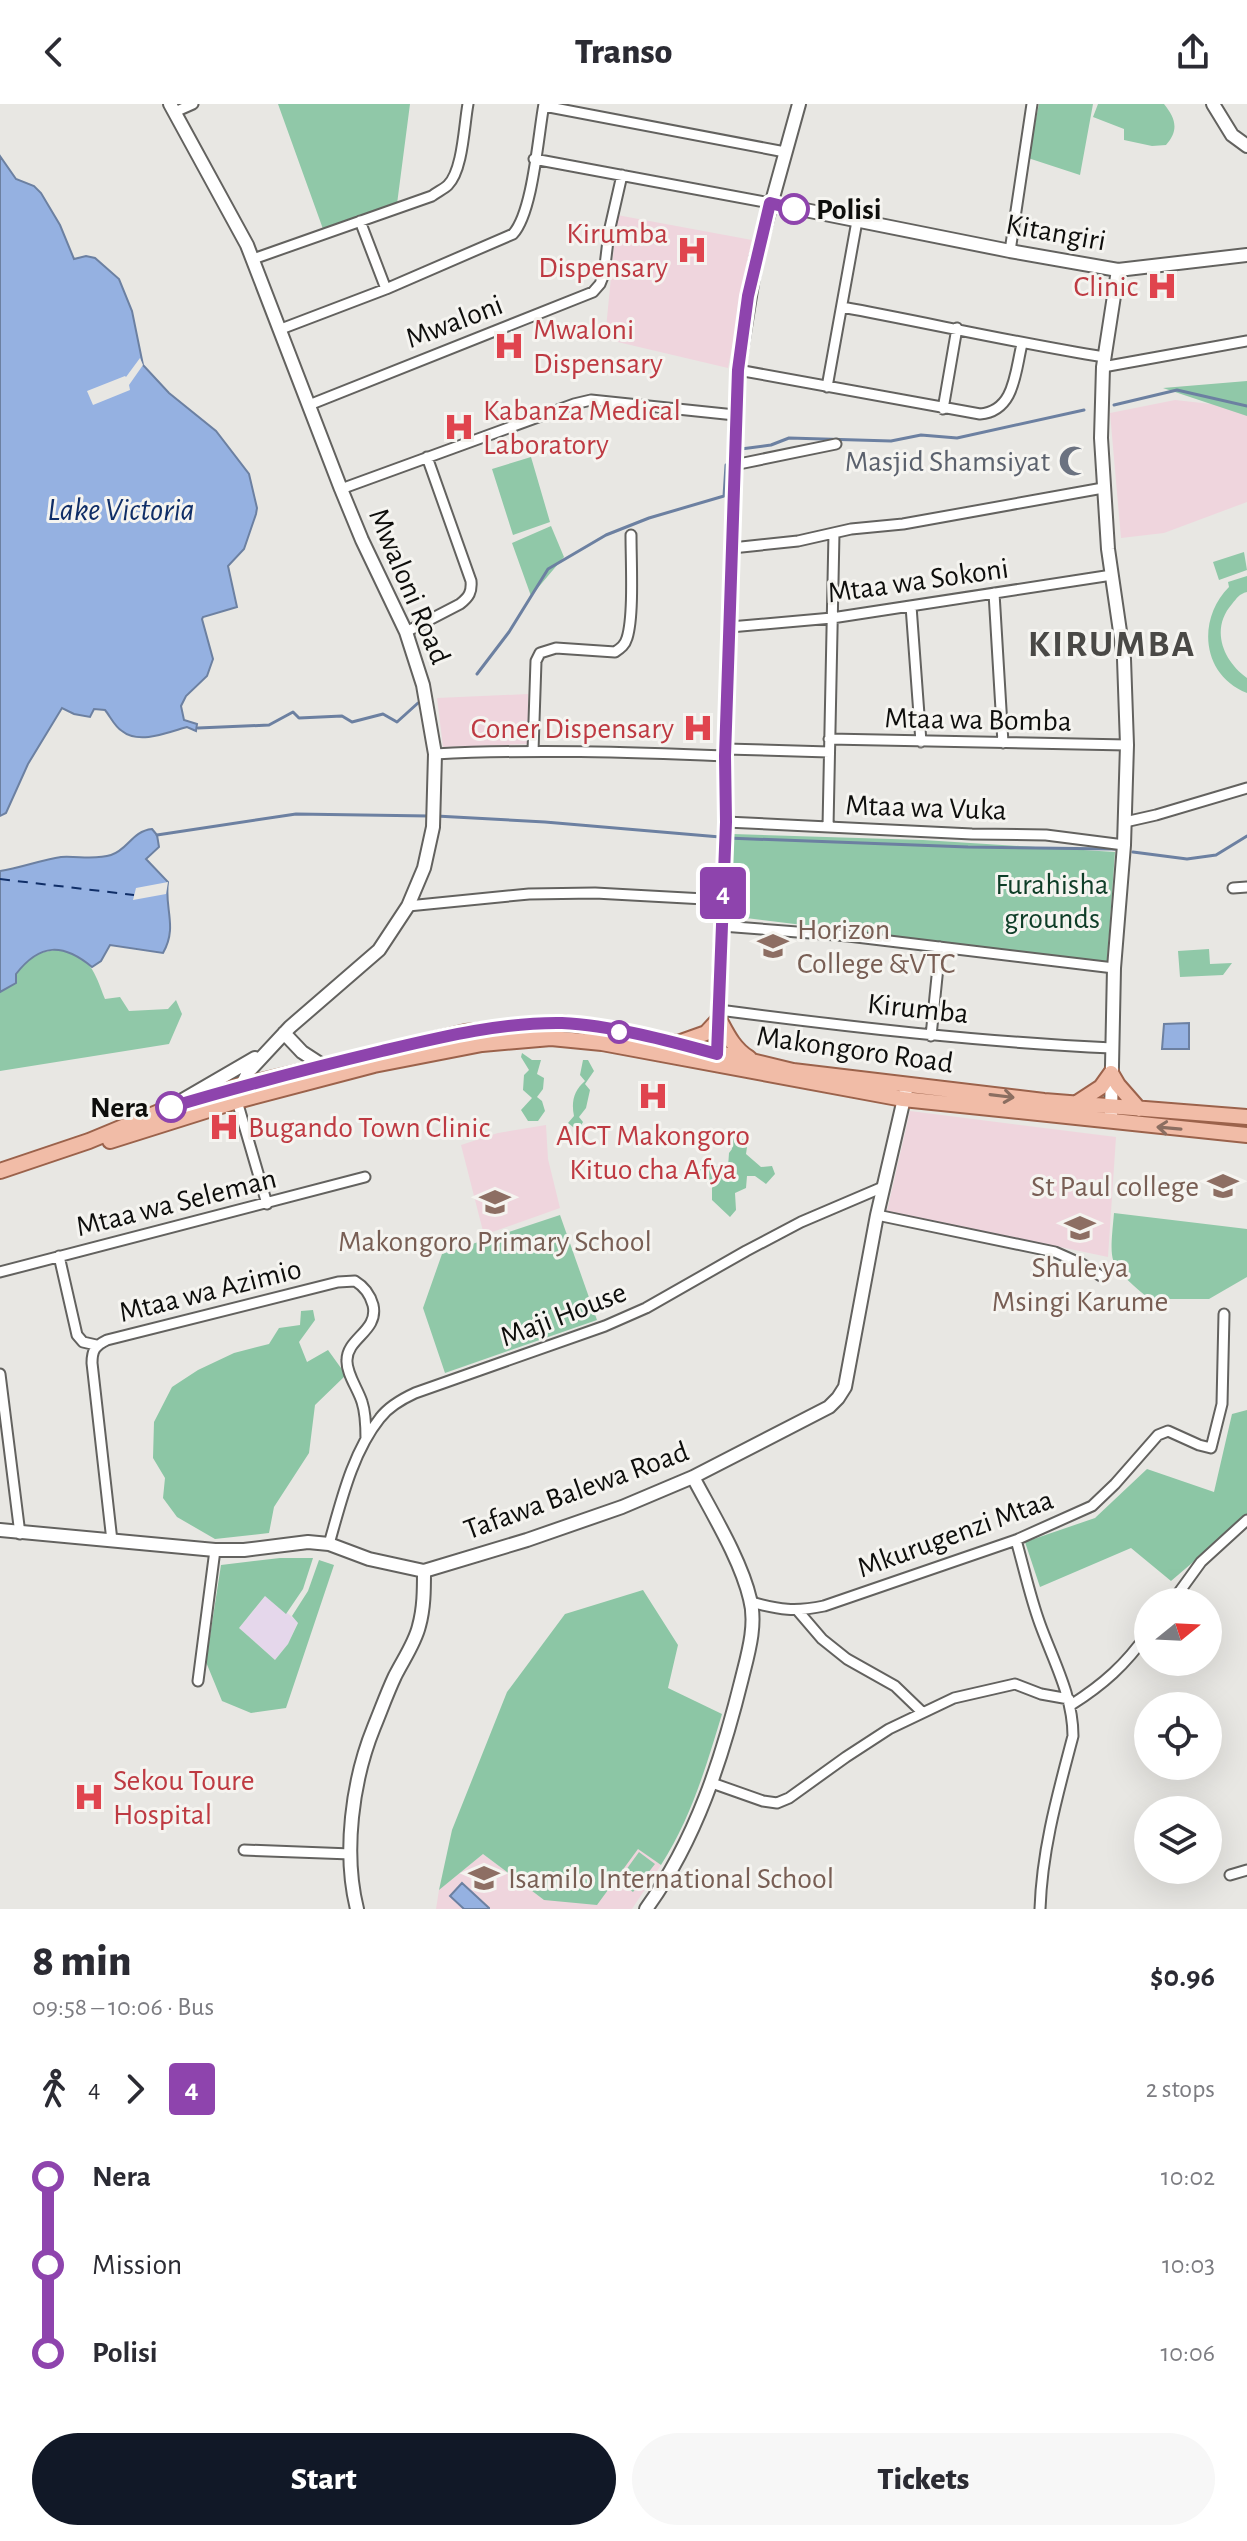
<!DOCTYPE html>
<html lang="en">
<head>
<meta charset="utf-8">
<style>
  :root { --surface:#fff; --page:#f7f7f7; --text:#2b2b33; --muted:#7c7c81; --accent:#111827 }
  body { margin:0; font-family:"Alegreya Sans",sans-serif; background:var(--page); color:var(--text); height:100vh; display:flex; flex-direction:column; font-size:30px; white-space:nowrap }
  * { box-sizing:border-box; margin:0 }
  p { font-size:26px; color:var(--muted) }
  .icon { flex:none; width:44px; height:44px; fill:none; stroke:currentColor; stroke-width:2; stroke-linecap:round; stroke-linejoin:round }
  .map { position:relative; height:1805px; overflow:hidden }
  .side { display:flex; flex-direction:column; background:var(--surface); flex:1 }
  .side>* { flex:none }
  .badge { padding:0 16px; border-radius:6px; font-size:28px; line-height:52px }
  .needle { width:52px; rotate:72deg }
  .fabs { position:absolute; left:1134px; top:1484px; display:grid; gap:16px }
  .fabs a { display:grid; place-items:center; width:88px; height:88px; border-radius:50%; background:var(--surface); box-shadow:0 8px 32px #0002; font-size:40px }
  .map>.badge { position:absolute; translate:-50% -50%; box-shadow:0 0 0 4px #fff }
  .legs { display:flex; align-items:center; gap:12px; height:88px; padding:0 32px; font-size:26px }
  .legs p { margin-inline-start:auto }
  .overview { display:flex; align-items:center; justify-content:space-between; height:136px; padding:0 32px }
  h1 { font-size:44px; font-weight:800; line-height:60px }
  .button { display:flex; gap:16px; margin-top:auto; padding:16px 32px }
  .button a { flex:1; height:92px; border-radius:48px; background:var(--accent); color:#fff; font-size:32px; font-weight:800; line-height:92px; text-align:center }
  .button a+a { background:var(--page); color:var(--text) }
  ul { padding:0 32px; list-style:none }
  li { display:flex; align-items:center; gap:28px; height:88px; font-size:30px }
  li i { display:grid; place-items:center; width:12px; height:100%; margin:0 10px; background:currentColor }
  li i::after { content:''; width:20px; height:20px; margin:-10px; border:6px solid; border-radius:50%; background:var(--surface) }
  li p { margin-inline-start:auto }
  li:first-child i { background:linear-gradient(#0000 50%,currentColor 0) }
  li:last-child i { background:linear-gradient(currentColor 50%,#0000 0) }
  header { display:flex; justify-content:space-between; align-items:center; height:104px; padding:0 32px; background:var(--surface); font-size:36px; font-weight:800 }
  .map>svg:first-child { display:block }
  .commercial { fill:#e5d7eb }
  .education { fill:#efd5dd }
  .green { fill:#90c8a8 }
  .forest { fill:#8cc6a5 }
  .water { fill:#95b1e1; stroke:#6c80a1; stroke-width:2 }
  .pier { fill:#e8e7e3 }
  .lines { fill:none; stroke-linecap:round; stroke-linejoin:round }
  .stream { stroke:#6c80a1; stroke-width:3 }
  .ferry { stroke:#102e67; stroke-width:2; stroke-dasharray:10 8; stroke-linecap:butt }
  .street-casing { stroke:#63625f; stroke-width:13 }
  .secondary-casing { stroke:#63625f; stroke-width:16 }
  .primary-casing { stroke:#9b624b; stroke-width:18 }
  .street { stroke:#fff; stroke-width:9 }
  .secondary { stroke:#fff; stroke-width:12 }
  .primary { stroke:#f1bca7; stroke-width:14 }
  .oneway { stroke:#8b6e61 }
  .line-1-casing { stroke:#fff; stroke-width:18 }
  .line-1 { stroke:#8e44ad; stroke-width:12 }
  .stop-1-dot { fill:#fff; stroke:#8e44ad; stroke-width:4 }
  .labels { text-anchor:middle; stroke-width:6; stroke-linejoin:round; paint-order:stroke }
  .stop-label { font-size:30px; font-weight:bold; fill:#0e0e0c; stroke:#f5f4f0; text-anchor:start }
  .street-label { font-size:30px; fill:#0e0e0c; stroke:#f5f4f0 }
  .health-label { font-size:30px; fill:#be3a42; stroke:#f5f4f0; text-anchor:start }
  .worship-label { font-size:30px; fill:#5b616d; stroke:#f5f4f0; text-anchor:end }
  .park-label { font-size:30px; fill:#0e3d27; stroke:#f5f4f0 }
  .education-label { font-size:30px; fill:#785e54; stroke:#f5f4f0; text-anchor:start }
  .water-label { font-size:32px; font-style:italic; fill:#102e67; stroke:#f5f4f0 }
  .district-label { font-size:38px; font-weight:bold; letter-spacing:2px; fill:#4a4946; stroke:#f5f4f0 }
</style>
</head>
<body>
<header><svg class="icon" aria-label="back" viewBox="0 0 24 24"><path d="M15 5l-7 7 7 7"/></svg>Transo<svg class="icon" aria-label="share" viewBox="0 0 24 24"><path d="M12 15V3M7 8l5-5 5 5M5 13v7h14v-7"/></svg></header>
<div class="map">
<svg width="1247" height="1805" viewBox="0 0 1247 1805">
  <rect width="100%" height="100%" fill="#e8e7e3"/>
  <!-- commercial -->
  <path class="commercial" d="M266,1491L298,1518L288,1540L275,1556L239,1524Z"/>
  <!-- education -->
  <path class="education" d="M617,111L752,136L728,264L605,235Z
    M1175,296L1247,304V398L1164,429L1121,434L1110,309Z
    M528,590V640L443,643L437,594Z
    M910,1007L1116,1033L1108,1153L887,1107Z
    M546,1021L548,1055L560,1104L484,1131L461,1041L498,1029Z
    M638,1744L661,1761L632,1805H436L439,1786L483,1750L544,1796Z"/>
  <!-- green -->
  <path class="green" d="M278,0H410L397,100L323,125Z
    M1039,0H1093L1080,71L1028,54Z
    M1098,0H1164C1176,15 1179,26 1166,41L1152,42L1124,36V25L1093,13Z
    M1247,277V312L1163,284Z
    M531,353L550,418L513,431L492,365Z
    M551,422L564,453L531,492L512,439Z
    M1244,448L1247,466L1219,476L1213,458Z
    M1247,472V488C1239,490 1237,494 1232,500C1210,525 1223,557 1247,574V589C1201,571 1197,515 1229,483L1228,478Z
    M733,730L923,736L1115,748L1107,858L730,812Z
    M59,845C91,852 94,867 105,895L120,893L129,907L168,905L176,896L182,910L169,940L0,967V888L4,886L25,859L35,850Z
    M1209,845L1210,860L1232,859L1223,871L1180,873L1178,847Z
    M1114,1109L1247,1125V1173L1209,1195H1149C1108,1159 1109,1164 1114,1109Z
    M560,1111L597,1216L445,1269L423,1204L442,1150Z
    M639,1748L655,1760L633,1788L618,1777Z"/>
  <!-- forest -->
  <path class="forest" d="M522,949L532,956H541L537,970L544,974L543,985L537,993L542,997L545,1007L538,1017H528L521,1006L532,994L523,986L524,971L529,966L521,953Z
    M583,956H588L594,967L585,980L590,986L586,1004L579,1013L583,1018L578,1027L568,1019L574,1012C571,998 574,986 585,977L580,971Z
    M730,1034L748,1036L746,1050L761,1063L772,1062L775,1070L766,1080L755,1072H747L746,1084L735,1089L736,1106L730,1113L712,1096V1078H704L700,1065L711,1062L728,1063L729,1049L732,1045Z
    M313,1206L315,1216L299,1238L307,1258L328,1246L346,1271L315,1301L309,1349L274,1403L269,1429L215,1435L177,1413L163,1394L165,1374L153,1354L154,1318L172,1283L198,1266L234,1249L269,1240L279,1224L300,1221L301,1207Z
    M1247,1306V1412L1171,1477L1131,1444L1040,1483L1025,1438L1095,1414L1147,1365L1214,1388L1232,1310Z
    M280,1454H313L303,1485L286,1510L265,1492L239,1524L275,1556L288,1540L298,1519L292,1512L308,1487L319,1456L334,1461L286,1604L251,1609L222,1597L206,1558L221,1461Z
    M643,1486L678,1541L668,1584L722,1610C706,1663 691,1714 661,1761L638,1745L597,1801L544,1796L483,1750L439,1786L452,1726L507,1588L565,1510Z"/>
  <!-- water -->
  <path class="water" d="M0,52L16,75L34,82L41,89L60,121L74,155L86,152L95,154L119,175L132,207L143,261L169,289L216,327L249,370L257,404L256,410L244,445L228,462L237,503L203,513L202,515L213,555L207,572L186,592L181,602L184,616L197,620L196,627L187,623C169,628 139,641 122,627C115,623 110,612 105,606L94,605L90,613L74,610L62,604L28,660L6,709L0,712Z
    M152,725L157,731L159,743L146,755L168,778C164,804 178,823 163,849L110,841L101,857L92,863C63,839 40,839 16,870V879L0,888V767C20,764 41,756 61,753C78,752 96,756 111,751C128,746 132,727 152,725Z
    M1189,919V945H1162L1164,920Z
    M462,1779L489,1804V1805H464L450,1792Z"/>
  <!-- pier -->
  <path class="pier" d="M140,254L143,261L129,281L130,286L93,301L87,287L125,272L126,273Z
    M168,778L166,790L133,796L136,784Z"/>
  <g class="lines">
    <!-- stream -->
    <path class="stream" d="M1114,301L1177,286L1247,302
      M741,345L771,341L789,334L891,337L921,331L957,334L1084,306
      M477,570L509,528L548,465L606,431L649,414L724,392L726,361
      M198,624L269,621L293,608L299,614L342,612L352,618L383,610L397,618L418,599
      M436,712L545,718L720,733
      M157,731L296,710L429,712
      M727,734L968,743L1115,745
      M1133,748L1187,755L1216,751L1247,732"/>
    <!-- ferry -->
    <path class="ferry" d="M0,775L134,791"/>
    <!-- street casing -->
    <g class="street-casing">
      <path id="street" d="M544,2L785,48
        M175,8L193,0
        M534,55L770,99
        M360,117L386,185
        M1010,147L1032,0
        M253,155L432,92C437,88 444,85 448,81C463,66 464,21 468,0
        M842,203C929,219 1016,239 1104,253
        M281,225L386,185L513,130C533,108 538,32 544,0
        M1103,263L1247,237
        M738,266L980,310C1015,307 1015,268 1022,240
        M827,283L857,117
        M309,301L593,188L600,180L604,170L609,128L622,71
        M943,305L957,224
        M734,361L836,340
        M341,385L574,300L591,296L735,311
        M732,444L798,437L851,425L903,420L1103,384
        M994,489L1003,639
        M911,502L921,638
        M730,523L832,514L1112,471
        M406,528L460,500C469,493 472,488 471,477L427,353
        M829,635L1127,641
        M726,645L829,648
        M533,647L536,557L540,549L556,544L615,548C621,544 625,541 627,534C634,512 631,457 631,431
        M435,650C532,645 629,648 725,652
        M726,718L972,730L1046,731L1124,741
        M1125,718L1156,711L1247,684
        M828,723L834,429
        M1233,784L1247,783
        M408,802L529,790L595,789L723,796
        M722,822L848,832L1114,864
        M719,906C850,923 980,938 1112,944
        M931,932L940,843
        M237,997L267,1100
        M877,1111L1055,1148L1082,1160L1101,1172
        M59,1152L77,1231L83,1238L96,1241
        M0,1168L365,1073
        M0,1270L20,1430
        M1016,1436C1024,1464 1030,1493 1040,1520C1053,1556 1073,1592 1073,1632C1058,1689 1042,1745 1040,1805
        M112,1437L92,1259C92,1246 95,1242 107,1236L338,1178L355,1177C365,1183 370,1190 373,1201C379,1227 347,1234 347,1256C346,1269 358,1285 362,1298C366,1310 366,1323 366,1335
        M329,1440C341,1398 352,1349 380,1314C389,1302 402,1295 415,1289L605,1222L646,1204L746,1147L801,1118L883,1083
        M751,1498C780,1506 795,1508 824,1502L1016,1436L1092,1402L1115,1380L1158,1331L1168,1327L1199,1341L1211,1344L1222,1300L1224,1210
        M1172,1498L1201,1458L1247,1416
        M798,1507L822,1535L847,1555L895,1582L922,1608
        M198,1577L215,1446
        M1071,1601C1104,1580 1125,1561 1148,1529
        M712,1679L763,1697L777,1699L789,1694L846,1653L889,1625L954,1594L1015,1580L1041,1590L1069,1595
        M244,1746L351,1750
        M1230,1771L1247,1766"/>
    </g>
    <!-- secondary casing -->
    <g class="secondary-casing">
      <path id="secondary" d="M170,0L247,141L341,385L362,436L406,528L423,581L435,650L433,723L424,764L408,802L379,846L290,923L249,967L239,986
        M1213,0L1232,31L1247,42
        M770,99L1010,147L1118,166L1247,151
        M284,929L302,948L322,961
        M716,957L726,718L725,652L738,266L756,155L799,0
        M181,997L255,954
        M1111,1011L1114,864L1124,741L1127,641L1124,555L1108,445L1101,334L1103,263L1118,166
        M0,1426L215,1446H244L308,1438L329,1440L369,1455L424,1467L527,1436L622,1403L693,1373L829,1303L838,1294L845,1283L877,1111L906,986
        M357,1805C343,1749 352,1677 374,1623C381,1606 387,1589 395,1572C403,1556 415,1539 419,1522C424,1504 424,1486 424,1467
        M646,1805C696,1736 722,1655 742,1574C748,1550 757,1520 750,1495C741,1456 712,1409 693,1373"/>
    </g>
    <!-- primary casing -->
    <g class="primary-casing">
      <path id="primary" d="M678,939L706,929L719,915C727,930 734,945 749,954
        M1075,1000L1101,983L1111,969L1118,981L1139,1005
        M110,1037L237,997L374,961L482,940L551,934L602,939L903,995L1247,1031
        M0,1067L89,1037L171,1003L240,982L466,928L562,919L677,939L793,967L1044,997L1247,1013"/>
    </g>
    <!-- street -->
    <use href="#street" class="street"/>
    <!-- secondary -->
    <use href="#secondary" class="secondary"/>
    <!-- primary -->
    <use href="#primary" class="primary"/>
  </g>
  <!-- one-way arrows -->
  <defs><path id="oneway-shaft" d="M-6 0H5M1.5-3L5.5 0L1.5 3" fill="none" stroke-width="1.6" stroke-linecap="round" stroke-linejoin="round" transform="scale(2)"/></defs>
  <g class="oneway">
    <use href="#oneway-shaft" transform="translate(1002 992) rotate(7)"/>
    <use href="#oneway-shaft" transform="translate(1169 1024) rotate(-175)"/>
  </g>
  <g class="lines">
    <!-- line-1 casing -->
    <g class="line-1-casing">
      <path id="line-1" d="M171,1003C241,982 311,964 382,947C441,933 502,918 562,919C610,921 670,937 717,950L726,718L725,652L738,266L748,192L770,99L794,105"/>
    </g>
    <!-- line-1 -->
    <use href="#line-1" class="line-1"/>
  </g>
  <!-- icons -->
  <defs>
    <g id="hospital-bare" transform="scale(2.4)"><path d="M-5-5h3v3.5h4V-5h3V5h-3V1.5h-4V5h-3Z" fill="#e0444e" stroke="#f5f4f0" stroke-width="2.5" paint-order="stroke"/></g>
    <g id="mosque-bare" transform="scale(2.4)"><path d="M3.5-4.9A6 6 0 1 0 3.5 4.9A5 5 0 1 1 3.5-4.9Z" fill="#6b7280" stroke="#f5f4f0" stroke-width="2.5" paint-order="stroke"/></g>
    <g id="university-bare" transform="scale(2.4)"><path d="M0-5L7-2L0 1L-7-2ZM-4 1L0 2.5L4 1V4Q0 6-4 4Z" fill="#8d6e63" stroke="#f5f4f0" stroke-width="2.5" paint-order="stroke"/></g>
    <g id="school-bare" transform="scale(2.4)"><path d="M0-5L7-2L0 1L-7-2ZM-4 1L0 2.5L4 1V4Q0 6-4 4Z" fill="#8d6e63" stroke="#f5f4f0" stroke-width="2.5" paint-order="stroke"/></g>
  </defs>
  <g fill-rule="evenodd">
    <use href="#hospital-bare" x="692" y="146"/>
    <use href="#hospital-bare" x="1162" y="182"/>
    <use href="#hospital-bare" x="509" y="242"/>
    <use href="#hospital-bare" x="459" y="323"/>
    <use href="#mosque-bare" x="1074" y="357"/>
    <use href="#hospital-bare" x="698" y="624"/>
    <use href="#university-bare" x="773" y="842"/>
    <use href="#hospital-bare" x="653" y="992"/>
    <use href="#hospital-bare" x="224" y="1023"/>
    <use href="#university-bare" x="1223" y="1082"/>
    <use href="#school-bare" x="495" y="1098"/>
    <use href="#school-bare" x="1080" y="1124"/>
    <use href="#hospital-bare" x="89" y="1693"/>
    <use href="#school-bare" x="484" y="1774"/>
  </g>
  <!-- markers -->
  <g class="stop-1-dot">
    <circle cx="794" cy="105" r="14"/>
    <circle cx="619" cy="928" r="10"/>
    <circle cx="171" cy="1003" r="14"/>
  </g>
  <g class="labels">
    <!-- stop labels -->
    <g class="stop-label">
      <text x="816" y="115">Polisi</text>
      <text x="149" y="1013" text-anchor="end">Nera</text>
    </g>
    <!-- street labels -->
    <g class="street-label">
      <text transform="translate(1056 128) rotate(10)" y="10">Kitangiri</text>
      <text transform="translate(454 217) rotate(-21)" y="10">Mwaloni</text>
      <text transform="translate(918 476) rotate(-8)" y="10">Mtaa wa Sokoni</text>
      <text transform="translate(410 482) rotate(67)" y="10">Mwaloni Road</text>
      <text transform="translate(978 615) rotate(1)" y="10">Mtaa wa Bomba</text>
      <text transform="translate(926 703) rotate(2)" y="10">Mtaa wa Vuka</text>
      <text transform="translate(918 904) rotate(6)" y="10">Kirumba</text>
      <text transform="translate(855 945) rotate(8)" y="10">Makongoro Road</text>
      <text transform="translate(176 1098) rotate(-14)" y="10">Mtaa wa Seleman</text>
      <text transform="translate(210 1186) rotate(-14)" y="10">Mtaa wa Azimio</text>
      <text transform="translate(563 1210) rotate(-21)" y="10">Maji House</text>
      <text transform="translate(576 1386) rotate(-20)" y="10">Tafawa Balewa Road</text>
      <text transform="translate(955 1429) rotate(-20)" y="10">Mkurugenzi Mtaa</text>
    </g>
    <!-- health labels -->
    <g class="health-label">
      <text x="668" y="139" text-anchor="end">Kirumba<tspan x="668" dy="34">Dispensary</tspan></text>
      <text x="1138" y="192" text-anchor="end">Clinic</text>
      <text x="533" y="235">Mwaloni<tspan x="533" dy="34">Dispensary</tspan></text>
      <text x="483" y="316">Kabanza Medical<tspan x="483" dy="34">Laboratory</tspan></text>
      <text x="674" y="634" text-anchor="end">Coner Dispensary</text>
      <text x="248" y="1033">Bugando Town Clinic</text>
      <text x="653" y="1041" text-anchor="middle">AICT Makongoro<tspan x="653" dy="34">Kituo cha Afya</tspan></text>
      <text x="113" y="1686">Sekou Toure<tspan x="113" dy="34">Hospital</tspan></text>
    </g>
    <!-- worship labels -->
    <g class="worship-label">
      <text x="1050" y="367">Masjid Shamsiyat</text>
    </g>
    <!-- park labels -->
    <g class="park-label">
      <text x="1052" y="790">Furahisha<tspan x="1052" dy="34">grounds</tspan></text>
    </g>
    <!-- education labels -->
    <g class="education-label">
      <text x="797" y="835">Horizon<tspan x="797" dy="34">College &amp;VTC</tspan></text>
      <text x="1199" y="1092" text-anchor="end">St Paul college</text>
      <text x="495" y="1147" text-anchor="middle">Makongoro Primary School</text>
      <text x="1080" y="1173" text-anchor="middle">Shule ya<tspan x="1080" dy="34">Msingi Karume</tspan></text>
      <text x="508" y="1784">Isamilo International School</text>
    </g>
    <!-- water labels -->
    <g class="water-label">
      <text x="121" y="416">Lake Victoria</text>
    </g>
    <!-- district labels -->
    <g class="district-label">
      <text x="1112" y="552">KIRUMBA</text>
    </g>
  </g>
</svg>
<div class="fabs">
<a><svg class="needle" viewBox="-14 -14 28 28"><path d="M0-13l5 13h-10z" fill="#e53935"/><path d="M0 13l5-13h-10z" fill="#7c7c81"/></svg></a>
<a><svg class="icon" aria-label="locate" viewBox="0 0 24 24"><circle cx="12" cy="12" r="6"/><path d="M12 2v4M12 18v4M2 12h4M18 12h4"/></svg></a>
<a><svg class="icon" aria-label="layers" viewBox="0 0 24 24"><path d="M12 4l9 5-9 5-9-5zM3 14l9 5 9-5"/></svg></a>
</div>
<b class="badge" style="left:723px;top:789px;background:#8e44ad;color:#fff">4</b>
</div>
<section class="side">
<div class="overview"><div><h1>8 min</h1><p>09:58 – 10:06 · Bus</p></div><b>$0.96</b></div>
<div class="legs"><svg class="icon" aria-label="walk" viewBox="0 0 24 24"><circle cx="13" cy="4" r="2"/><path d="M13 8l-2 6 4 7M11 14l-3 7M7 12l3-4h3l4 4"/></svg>4<svg class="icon" aria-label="forward" viewBox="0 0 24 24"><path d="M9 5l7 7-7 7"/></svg><b class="badge" style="background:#8e44ad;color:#fff">4</b><p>2 stops</p></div>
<ul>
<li><i style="color:#8e44ad"></i><b>Nera</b><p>10:02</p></li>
<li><i style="color:#8e44ad"></i><span>Mission</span><p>10:03</p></li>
<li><i style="color:#8e44ad"></i><b>Polisi</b><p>10:06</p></li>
</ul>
<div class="button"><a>Start</a><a>Tickets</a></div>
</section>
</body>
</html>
